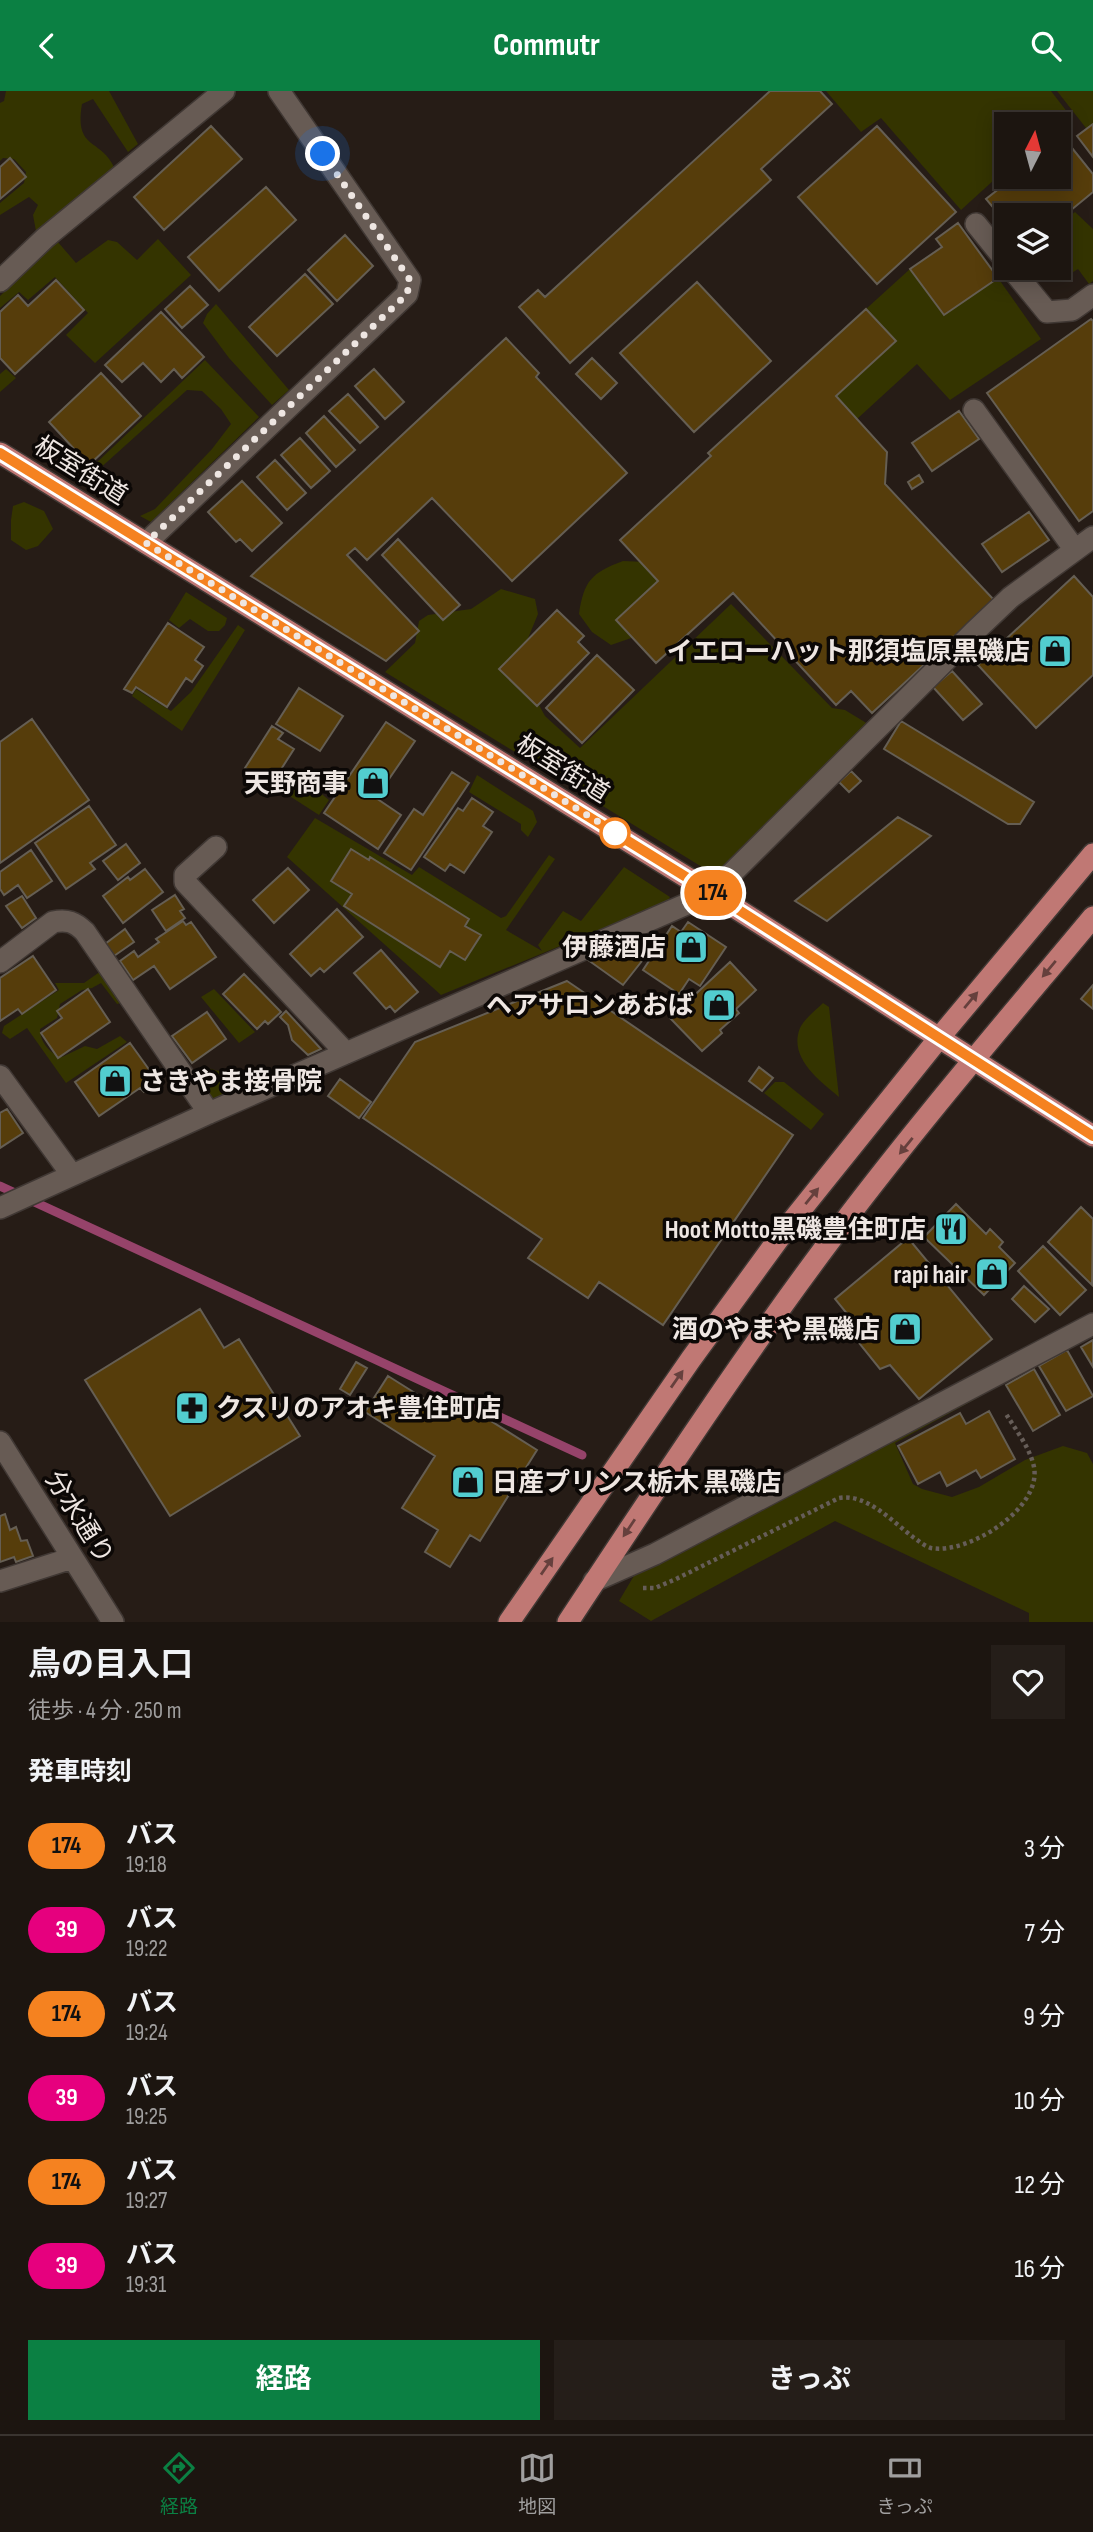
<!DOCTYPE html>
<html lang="ja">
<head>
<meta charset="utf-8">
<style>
  :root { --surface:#1c1510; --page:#251e19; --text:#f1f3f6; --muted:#a09f9f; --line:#3a3430; --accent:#0b8043 }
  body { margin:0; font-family:"Sofia Sans Condensed","Noto Sans JP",sans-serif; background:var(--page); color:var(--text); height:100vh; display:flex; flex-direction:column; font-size:26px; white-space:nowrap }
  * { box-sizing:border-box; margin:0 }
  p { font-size:23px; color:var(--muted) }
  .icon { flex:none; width:38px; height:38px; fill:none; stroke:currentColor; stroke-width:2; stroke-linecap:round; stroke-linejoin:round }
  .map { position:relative; height:1531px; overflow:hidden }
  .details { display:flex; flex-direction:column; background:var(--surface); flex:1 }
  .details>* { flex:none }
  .badge { padding:0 14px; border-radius:23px; font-size:24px; line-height:46px }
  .needle { width:46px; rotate:6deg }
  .controls { position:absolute; left:994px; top:21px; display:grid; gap:14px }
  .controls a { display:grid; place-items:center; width:77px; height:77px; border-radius:0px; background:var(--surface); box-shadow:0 4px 18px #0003,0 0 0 2px var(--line); font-size:35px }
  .you { position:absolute; width:35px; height:35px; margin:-18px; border:5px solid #fff; border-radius:50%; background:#1a73e8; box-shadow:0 0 0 10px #1a73e833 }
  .map>.badge { position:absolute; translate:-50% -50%; box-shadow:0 0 0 4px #fff }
  h2 { padding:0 28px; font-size:26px; line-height:63px }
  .round { display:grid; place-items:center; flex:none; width:74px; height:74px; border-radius:0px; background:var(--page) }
  .summary { display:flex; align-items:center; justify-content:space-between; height:119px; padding:0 28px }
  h1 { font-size:33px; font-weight:700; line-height:52px }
  .cta { display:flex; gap:14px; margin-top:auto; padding:14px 28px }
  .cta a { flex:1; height:80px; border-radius:0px; background:var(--accent); color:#fff; font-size:28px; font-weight:700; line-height:80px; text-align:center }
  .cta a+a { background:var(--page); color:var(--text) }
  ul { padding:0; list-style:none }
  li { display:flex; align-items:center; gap:21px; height:84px; padding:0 28px }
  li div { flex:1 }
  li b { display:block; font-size:26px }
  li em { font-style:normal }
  li .badge { min-width:77px; font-weight:700; text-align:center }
  header { display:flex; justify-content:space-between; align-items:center; height:91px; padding:0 28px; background:var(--accent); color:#fff; font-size:32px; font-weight:700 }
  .tab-bar { display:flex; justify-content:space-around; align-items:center; height:98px; border-top:2px solid var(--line); background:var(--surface); font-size:19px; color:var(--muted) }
  .tab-bar a { display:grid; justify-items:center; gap:4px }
  .tab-bar .active { color:var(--accent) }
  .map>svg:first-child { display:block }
  .green { fill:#343400; fill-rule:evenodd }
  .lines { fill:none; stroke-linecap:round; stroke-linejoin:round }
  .stream { stroke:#96436a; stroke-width:9 }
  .building { fill:#563d0b; stroke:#655e53; stroke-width:2 }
  .minor-casing { stroke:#403834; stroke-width:24 }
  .major-casing { stroke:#403834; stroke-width:24 }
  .path { stroke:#665d58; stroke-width:4.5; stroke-dasharray:3.5 3.5; stroke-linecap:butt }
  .minor { stroke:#675b54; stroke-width:21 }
  .major { stroke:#c07874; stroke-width:21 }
  .oneway { fill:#66403d }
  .line-casing { stroke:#fff; stroke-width:16 }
  .line { stroke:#f58220; stroke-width:10 }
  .walk { stroke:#eee6e2; stroke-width:7; stroke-dasharray:0 12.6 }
  .stop-dot { fill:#fff; stroke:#f58220; stroke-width:3.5 }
  .labels { text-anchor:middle; stroke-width:7; stroke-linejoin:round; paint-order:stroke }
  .street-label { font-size:26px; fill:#eee6e2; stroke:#0c0806 }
  .poi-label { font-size:26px; font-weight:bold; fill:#eee6e2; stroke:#0c0806; text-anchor:end }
</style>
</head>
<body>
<header><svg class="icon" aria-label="back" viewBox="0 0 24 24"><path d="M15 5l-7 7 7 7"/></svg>Commutr<svg class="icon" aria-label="search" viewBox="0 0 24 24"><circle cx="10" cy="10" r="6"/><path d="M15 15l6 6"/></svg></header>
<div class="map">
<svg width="1093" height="1531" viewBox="0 0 1093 1531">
  <rect width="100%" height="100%" fill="#261c16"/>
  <!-- green -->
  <path class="green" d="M6,0H109L138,53L128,61L93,8L82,13C74,59 100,47 114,76L36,140L33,124L38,114L29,106L0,124V112L24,92L26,81L14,68L3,67L0,70V12L4,10Z
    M826,0H1051L1068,22L1055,33H1006V78L961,119L881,27L861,41Z
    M1057,0H1093V46Z
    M1075,121L1093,138V190L1089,193L1078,178L1059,190L1043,177H1059V134Z
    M158,148L191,184L95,272L66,244L88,222L55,186L28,209L19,201L0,217V205L57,150L76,172L108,149L117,151L137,169Z
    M910,178L944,224L998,187L1041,248L950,309L917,273L857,328L836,305L895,250L866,218Z
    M216,213L289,299L272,314L229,267L203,232L207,223Z
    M205,269L259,326L151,431L140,425L155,418L212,358L231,333L221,318L202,300L187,299L97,380L94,374Z
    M6,278L16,287L0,301V283Z
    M24,411L44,420L53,438L38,455L26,459L11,449V429L13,415Z
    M623,470L647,471L664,498L640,544L611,554L592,541L579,523C584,490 591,482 623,470Z
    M501,498L535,508L538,523L517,574L545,625L580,657L731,513L832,617L845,619L868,633L715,784L385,581L415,552L419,530L428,524L471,518Z
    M186,501L227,527L225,534L219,540H208L190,528L179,537L169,529Z
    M238,534L245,539L182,640L132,605L136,598L171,620L191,601Z
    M285,678L307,691L329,709L319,724L274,695Z
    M477,684L533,720L537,731L528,746L521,739V733L469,701Z
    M315,727L412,784L419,776L501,827L506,825L549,764L555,768L506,839L542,860L538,854L563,820L581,830L624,776L670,806L667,811L441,904L287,766ZM352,758L369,769L370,767L480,844L450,860L440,876L344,816L352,803L332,790Z
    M101,880L121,912L117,913L101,892L92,897L82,899L60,913L57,927L40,938C40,951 50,963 62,966L85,955L97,958L120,945L127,951L66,992L27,937L10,948L2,942L4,935L59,899L55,892H84Z
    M214,898L255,941L239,952L201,906Z
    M823,912L829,916L839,1006C820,990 788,967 800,937C804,928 816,919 823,912Z
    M205,976L228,983L239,998L212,1009L193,983Z
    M775,991H784L824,1023L811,1039L764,1002Z
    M976,1300L981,1305L895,1352L913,1393L922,1398L952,1406L979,1396L1025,1369L1063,1355L1087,1362L1093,1373V1531H1029V1522L835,1430L651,1530L619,1510L635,1483Z"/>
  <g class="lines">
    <!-- stream -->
    <path class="stream" d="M0,1095L582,1364"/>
  </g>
  <!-- building -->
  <path class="building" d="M770,0H820L832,13L761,78L771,89L570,272L519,216L538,199L545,206Z
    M1093,33V66L1077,45Z
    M211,35L242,68L164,139L134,106Z
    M877,35L956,121L877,193L798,106Z
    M1068,52L1093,83V101L1059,129V124H1006V132L986,108L1014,86H1059V59Z
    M10,67L26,86L0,108V76Z
    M266,96L296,129L219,200L188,166Z
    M958,132L998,187L944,224L910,178L942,156L936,148Z
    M345,144L373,175L337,210L308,179Z
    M305,183L333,213L277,265L249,236Z
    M56,189L84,219L15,283L0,267V221L18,204L28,215Z
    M697,191L771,270L694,341L620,262Z
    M190,195L208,214L182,237L165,218Z
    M866,218L896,250L836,305L887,361L885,393L994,509L872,622L851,600L836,614L733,502L656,572L616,529L658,490L620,449L711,365L708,362Z
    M161,221L204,266L182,287L174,278L161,291L143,272L122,291L105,274Z
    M1091,228L1093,230V420L1079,430L987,302Z
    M506,247L539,282L536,286L627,382L512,490L432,407L367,469L355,457L347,464L419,540L386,570L251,485Z
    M592,267L617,292L601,308L576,283Z
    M374,278L404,311L385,328L355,295Z
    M101,282L141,325L89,374L49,331Z
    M348,303L378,336L360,352L329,320Z
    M959,320L979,348L932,380L912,352Z
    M324,325L355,359L336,376L306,342Z
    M300,347L330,380L311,397L281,364Z
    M275,369L306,402L287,419L257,386Z
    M919,384L923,391L912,398L908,391Z
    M242,390L282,432L252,460L240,448L236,451L208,421Z
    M1029,421L1049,449L1002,481L982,453Z
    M398,448L460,514L443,529L382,464Z
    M1074,485L1093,506V584L1036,637L978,574Z
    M557,519L584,545L578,551L589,562L537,615L499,578Z
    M168,532L204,556L195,569L203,575L192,591L186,587L167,616L136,596L132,602L124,598Z
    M597,564L634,599L582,652L546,617Z
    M952,580L982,613L963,629L933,596Z
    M299,597L343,625L320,660L276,633Z
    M32,628L89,709L0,772V651Z
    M901,630L1034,711L1020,733H1008L884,658Z
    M386,631L415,650L376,707L401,724L378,758L324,722Z
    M272,635L283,642L278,648L294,658L271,694L245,677Z
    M851,680L861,690L849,701L839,691Z
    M452,681L469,692L411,779L384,762L414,718L423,724Z
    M472,707L493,721L483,735L492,741L464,782L450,773L445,780L424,766L458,717L463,720Z
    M89,715L116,754L90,772L95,778L66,798L35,752Z
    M898,726L931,745L827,830L795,810Z
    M126,753L140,772L118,789L103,770Z
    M351,758L369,769L370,766L469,828L465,835L481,844L465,869L450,860L440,876L344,815L352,803L331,790Z
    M31,759L52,790L27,807L18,794L4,804L0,798V781Z
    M288,777L309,799L274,832L253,809Z
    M145,778L163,801L123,832L103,805L128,786L130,789Z
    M175,804L184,818L180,820L185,827L166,840L152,819Z
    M22,805L36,827L22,837L6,815Z
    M337,818L363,846L324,881L320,877L311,885L290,863Z
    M183,830L186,834L191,831L216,866L170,898L154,875L133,889L120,870L134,860L138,866L159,851L156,848Z
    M688,831L726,856L700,895L689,888L679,903L643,879L672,835L681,841Z
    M125,838L134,851L114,865L105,853Z
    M630,848L649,861L623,894L588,869Z
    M381,859L418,901L395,921L390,915L386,918L354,882Z
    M33,865L56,899L22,923L18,918L0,930V887Z
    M730,871L756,899L736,918L739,922L720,939L722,942L702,960L670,927Z
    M244,883L281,921L268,933L265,930L257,938L223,903Z
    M567,890L793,1044L663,1234L599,1191L588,1207L528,1167L542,1148L363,1027L415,951Z
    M1093,894V918L1081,908Z
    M88,898L110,931L58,967L41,942L62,927L57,920Z
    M286,920L321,958L308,964L292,949L288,934L280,926Z
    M207,921L226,948L192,972L172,945Z
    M130,952L158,991L144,1001L140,997L99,1025L75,991Z
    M759,976L773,987L762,1000L749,990Z
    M340,988L371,1011L359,1027L328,1005Z
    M7,1018L23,1042L0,1057V1022Z
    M956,1113L986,1143L990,1138L1003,1151L999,1156L1015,1172L984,1204L924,1146Z
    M1081,1116L1093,1128L1092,1194L1048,1151Z
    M908,1147L992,1248L919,1308L890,1274L880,1278L859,1252L866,1246L835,1208Z
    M1043,1155L1086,1199L1060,1224L1018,1180Z
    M1024,1195L1049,1218L1035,1231L1012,1208Z
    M200,1218L224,1257L239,1248L300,1345L170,1425L85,1289Z
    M1093,1249V1276L1081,1256Z
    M1067,1259L1093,1305L1066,1320L1039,1275Z
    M356,1271L367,1277L350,1304L340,1298Z
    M1034,1278L1060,1324L1033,1340L1006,1294Z
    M388,1285L450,1324L459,1310L537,1359L480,1450L470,1444L450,1476L425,1461L438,1439L402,1417L435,1365L365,1321Z
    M989,1320L1015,1368L981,1387L976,1379L947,1395L940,1381L918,1393L898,1355L960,1322L966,1333Z
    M5,1423L10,1439L16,1436L21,1450L27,1449L33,1465L16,1471L14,1466L0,1471V1425Z"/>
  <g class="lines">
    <!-- minor casing -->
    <g class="minor-casing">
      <path id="minor" d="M976,133L1006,170
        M1011,177L1047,221L1072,219L1093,204
        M0,190L45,147L224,0
        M974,319L1075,459
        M146,452L407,203L410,189L279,0
        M216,756L185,784V791L346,962
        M0,871L53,831C67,828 75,831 85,841L209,1022
        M0,985L72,1084
        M0,1117L209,1022L712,802L974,541L1011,506L1093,446
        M0,1351L113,1531
        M0,1490L72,1467
        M594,1490L655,1463L1093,1233"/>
    </g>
    <!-- major casing -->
    <g class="major-casing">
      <path id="major" d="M0,362L712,802L1093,1045
        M509,1531L691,1268L788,1135L939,947L1093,763
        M568,1531C652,1404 735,1277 826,1155C910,1042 1003,934 1093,826"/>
    </g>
    <!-- path -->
    <path class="path" d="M643,1497H655L676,1488L839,1407C866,1402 892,1430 913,1446C919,1450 924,1455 931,1457C967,1464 1042,1418 1034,1376C1030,1357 1016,1339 1006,1323"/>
    <!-- minor -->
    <use href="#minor" class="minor"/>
    <!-- major -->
    <use href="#major" class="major"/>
  </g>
  <!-- one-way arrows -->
  <defs><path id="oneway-solid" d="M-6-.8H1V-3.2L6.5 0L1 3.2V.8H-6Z" transform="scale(1.75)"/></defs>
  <g class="oneway">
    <use href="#oneway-solid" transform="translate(1049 878) rotate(130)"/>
    <use href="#oneway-solid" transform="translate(971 909) rotate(-50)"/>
    <use href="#oneway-solid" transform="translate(906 1055) rotate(129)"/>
    <use href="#oneway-solid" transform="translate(812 1105) rotate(-51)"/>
    <use href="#oneway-solid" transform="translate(677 1288) rotate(-55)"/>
    <use href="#oneway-solid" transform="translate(629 1437) rotate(124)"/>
    <use href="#oneway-solid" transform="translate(547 1475) rotate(-55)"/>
  </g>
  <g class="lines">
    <!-- line casing -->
    <g class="line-casing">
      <path id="line" d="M0,362L712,802L1093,1045"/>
    </g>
    <!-- line -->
    <use href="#line" class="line"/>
    <!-- walk -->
    <path class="walk" d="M323,63L410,189L407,203L146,452L618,743L615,742"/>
  </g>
  <!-- icons -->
  <defs>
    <g id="shop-square" transform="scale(1.75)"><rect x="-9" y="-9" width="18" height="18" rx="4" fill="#52cdcf" stroke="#0c0806"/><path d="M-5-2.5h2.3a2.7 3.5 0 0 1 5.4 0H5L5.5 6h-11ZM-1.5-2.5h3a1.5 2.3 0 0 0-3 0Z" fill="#111"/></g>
    <g id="restaurant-square" transform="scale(1.75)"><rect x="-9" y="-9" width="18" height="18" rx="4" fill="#52cdcf" stroke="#0c0806"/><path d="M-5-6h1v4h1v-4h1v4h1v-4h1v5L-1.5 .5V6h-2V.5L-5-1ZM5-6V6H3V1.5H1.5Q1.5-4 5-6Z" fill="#111"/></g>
    <g id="pharmacy-square" transform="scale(1.75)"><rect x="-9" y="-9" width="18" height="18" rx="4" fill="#52cdcf" stroke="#0c0806"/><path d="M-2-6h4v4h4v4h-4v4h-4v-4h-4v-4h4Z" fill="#111"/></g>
  </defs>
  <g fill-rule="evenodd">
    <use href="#shop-square" x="1055" y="560"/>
    <use href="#shop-square" x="373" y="692"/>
    <use href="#shop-square" x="691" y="856"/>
    <use href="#shop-square" x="719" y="914"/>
    <use href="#shop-square" x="115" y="990"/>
    <use href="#restaurant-square" x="951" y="1138"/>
    <use href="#shop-square" x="992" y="1183"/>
    <use href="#shop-square" x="905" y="1238"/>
    <use href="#pharmacy-square" x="192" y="1317"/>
    <use href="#shop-square" x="468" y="1391"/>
  </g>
  <!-- markers -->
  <circle class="stop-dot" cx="615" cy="742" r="14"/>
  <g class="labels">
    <!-- street labels -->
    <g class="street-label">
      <text transform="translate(81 379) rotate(32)" y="9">板室街道</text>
      <text transform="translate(563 677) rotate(32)" y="9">板室街道</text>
      <text transform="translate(80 1426) rotate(58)" y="9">分水通り</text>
    </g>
    <!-- poi labels -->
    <g class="poi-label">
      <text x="1030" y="569">イエローハット那須塩原黒磯店</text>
      <text x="348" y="701">天野商事</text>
      <text x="666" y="865">伊藤酒店</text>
      <text x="694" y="923">ヘアサロンあおば</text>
      <text x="140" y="999" text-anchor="start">さきやま接骨院</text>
      <text x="926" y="1147">Hoot Motto黒磯豊住町店</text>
      <text x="968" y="1192">rapi hair</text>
      <text x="880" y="1247">酒のやまや黒磯店</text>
      <text x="216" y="1326" text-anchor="start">クスリのアオキ豊住町店</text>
      <text x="492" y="1400" text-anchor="start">日産プリンス栃木 黒磯店</text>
    </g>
  </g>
</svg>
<div class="controls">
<a><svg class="needle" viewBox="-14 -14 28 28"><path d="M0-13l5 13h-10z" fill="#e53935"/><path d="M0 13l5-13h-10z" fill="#a09f9f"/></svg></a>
<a><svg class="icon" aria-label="layers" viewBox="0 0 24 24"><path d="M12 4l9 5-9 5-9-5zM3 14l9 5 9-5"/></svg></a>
</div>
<div class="you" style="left:323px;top:63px"></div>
<b class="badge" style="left:713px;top:802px;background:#f58220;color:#111">174</b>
</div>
<section class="details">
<div class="summary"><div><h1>鳥の目入口</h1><p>徒歩 · 4 分 · 250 m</p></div><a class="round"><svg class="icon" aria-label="heart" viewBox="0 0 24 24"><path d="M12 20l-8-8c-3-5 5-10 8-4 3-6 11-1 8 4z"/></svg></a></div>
<h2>発車時刻</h2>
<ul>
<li><span class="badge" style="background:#f58220;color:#111">174</span><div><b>バス</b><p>19:18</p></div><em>3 分</em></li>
<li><span class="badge" style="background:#e6007e;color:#fff">39</span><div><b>バス</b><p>19:22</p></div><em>7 分</em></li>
<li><span class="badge" style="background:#f58220;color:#111">174</span><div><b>バス</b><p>19:24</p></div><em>9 分</em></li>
<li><span class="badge" style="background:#e6007e;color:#fff">39</span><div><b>バス</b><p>19:25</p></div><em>10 分</em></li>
<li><span class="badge" style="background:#f58220;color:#111">174</span><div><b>バス</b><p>19:27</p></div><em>12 分</em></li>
<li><span class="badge" style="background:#e6007e;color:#fff">39</span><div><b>バス</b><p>19:31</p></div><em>16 分</em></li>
</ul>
<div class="cta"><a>経路</a><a>きっぷ</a></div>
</section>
<nav class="tab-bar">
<a class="active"><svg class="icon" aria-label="directions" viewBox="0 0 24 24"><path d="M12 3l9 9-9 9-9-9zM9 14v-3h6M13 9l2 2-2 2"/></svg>経路</a>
<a><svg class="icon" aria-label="map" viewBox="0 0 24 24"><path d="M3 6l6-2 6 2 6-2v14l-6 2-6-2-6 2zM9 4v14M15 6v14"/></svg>地図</a>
<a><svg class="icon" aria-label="tickets" viewBox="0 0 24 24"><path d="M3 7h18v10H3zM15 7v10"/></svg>きっぷ</a>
</nav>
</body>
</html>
